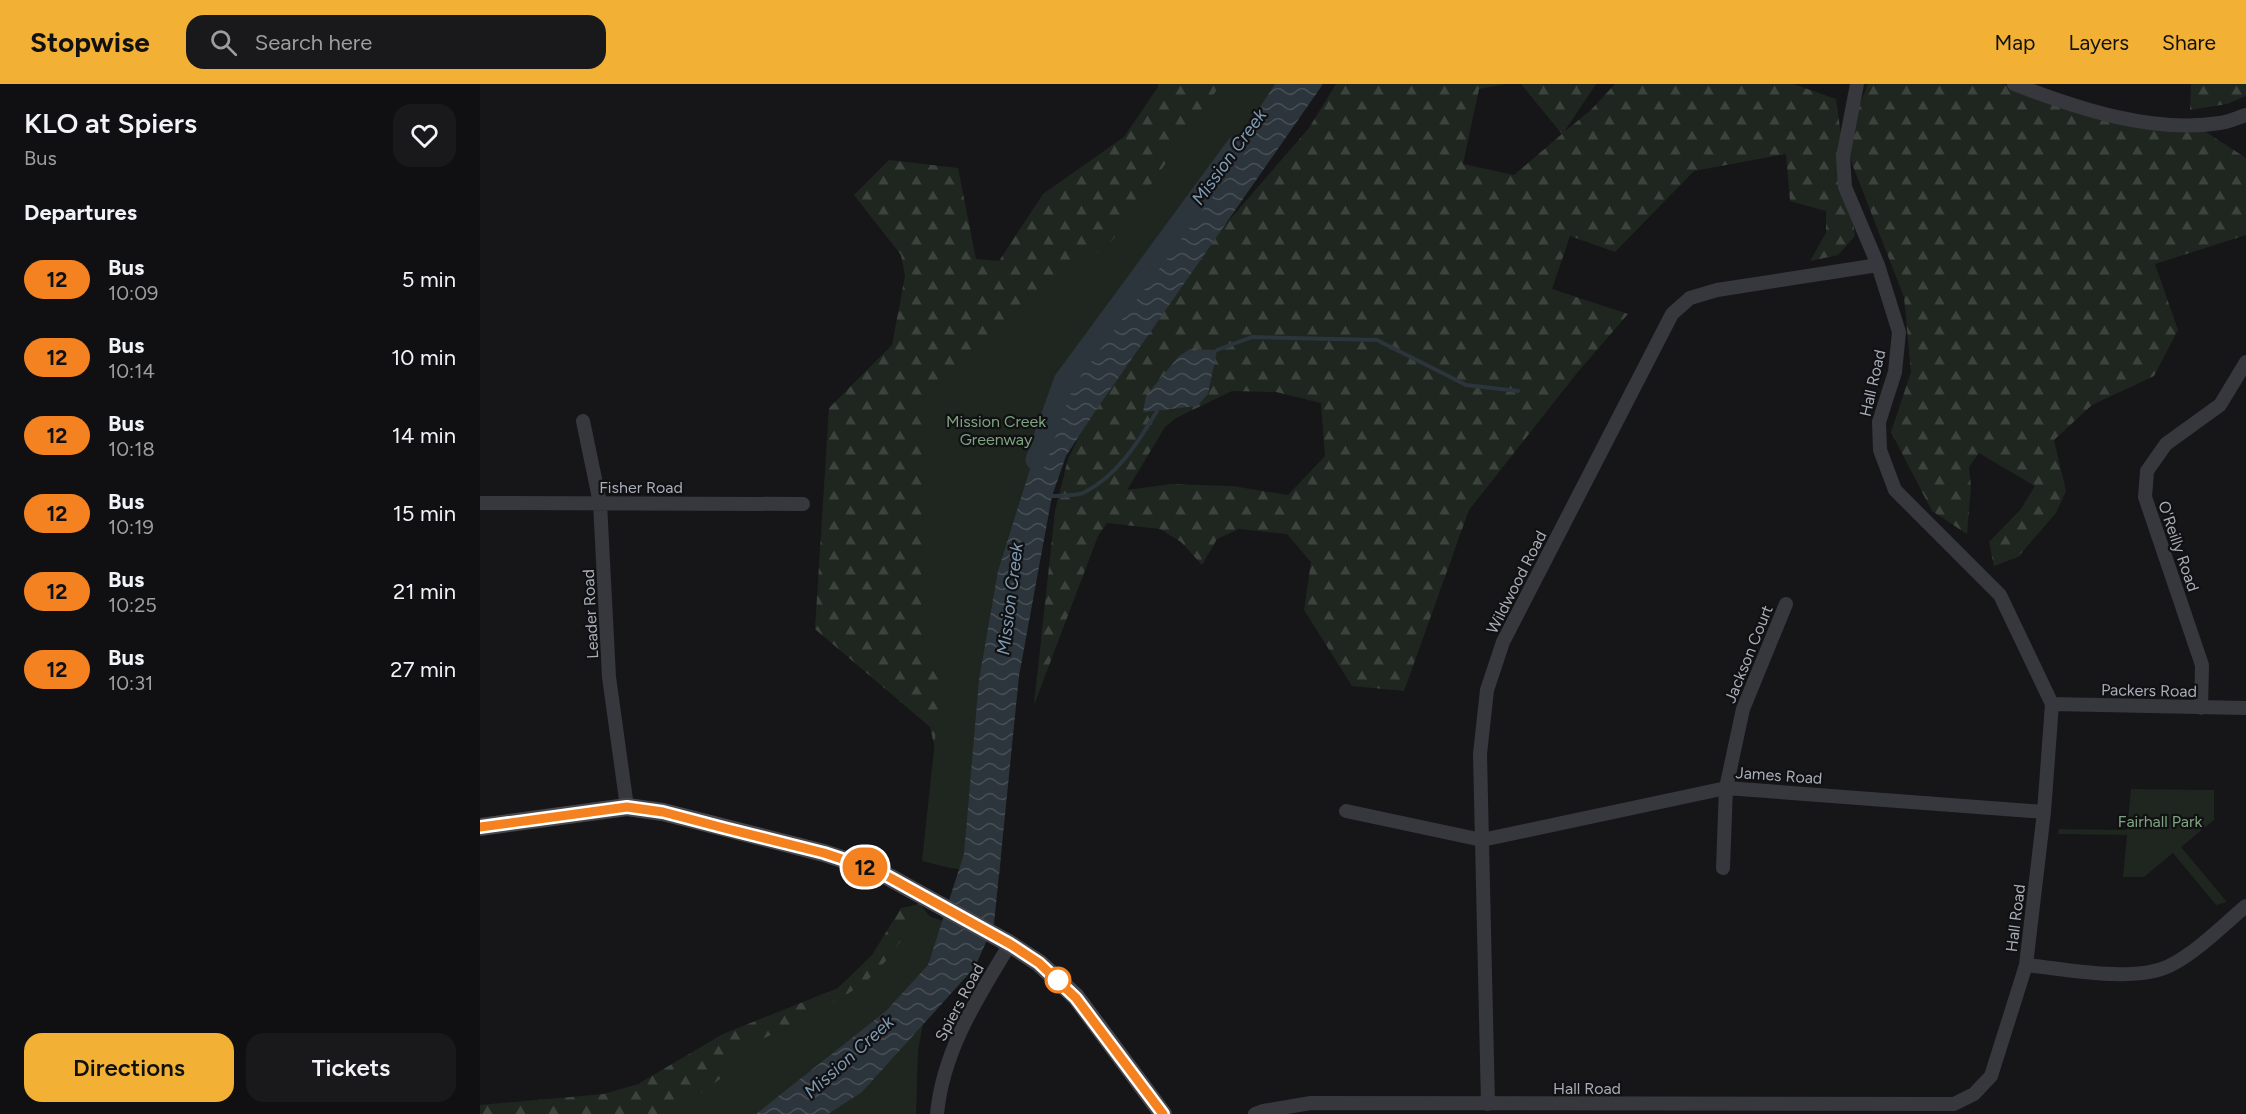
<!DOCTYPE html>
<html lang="en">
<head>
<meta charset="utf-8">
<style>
  :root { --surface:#101012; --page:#19191b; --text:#f1f3f6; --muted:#9c9d9f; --accent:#f2b134 }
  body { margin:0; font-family:Figtree,sans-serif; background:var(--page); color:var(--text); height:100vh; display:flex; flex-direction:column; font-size:22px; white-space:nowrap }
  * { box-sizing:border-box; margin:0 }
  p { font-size:20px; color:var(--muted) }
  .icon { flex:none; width:33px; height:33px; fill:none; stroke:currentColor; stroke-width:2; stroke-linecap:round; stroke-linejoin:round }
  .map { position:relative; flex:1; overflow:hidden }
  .side { display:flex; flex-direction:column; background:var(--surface); width:480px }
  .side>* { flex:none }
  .badge { padding:0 12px; border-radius:20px; font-size:21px; line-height:39px }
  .map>.badge { position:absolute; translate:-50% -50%; box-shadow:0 0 0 3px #fff }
  h2 { padding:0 24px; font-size:22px; line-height:54px }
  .round { display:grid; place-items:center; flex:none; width:63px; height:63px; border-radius:18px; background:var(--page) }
  .headline { display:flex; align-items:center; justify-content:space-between; height:102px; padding:0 24px }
  h1 { font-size:28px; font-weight:600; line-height:45px }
  .primary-button { display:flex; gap:12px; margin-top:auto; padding:12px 24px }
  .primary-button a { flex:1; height:69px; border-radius:18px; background:var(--accent); color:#111; font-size:24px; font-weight:600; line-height:69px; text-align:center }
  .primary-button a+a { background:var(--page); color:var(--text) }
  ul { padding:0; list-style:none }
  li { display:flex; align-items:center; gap:18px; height:78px; padding:0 24px }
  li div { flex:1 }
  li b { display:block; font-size:22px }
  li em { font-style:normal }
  li .badge { min-width:66px; font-weight:700; text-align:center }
  header { display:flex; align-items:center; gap:36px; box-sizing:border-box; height:84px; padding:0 30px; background:var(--accent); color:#111 }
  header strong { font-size:28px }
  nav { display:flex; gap:33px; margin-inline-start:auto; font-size:21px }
  .search { width:420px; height:54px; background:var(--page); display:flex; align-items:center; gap:15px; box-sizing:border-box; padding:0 21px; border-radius:18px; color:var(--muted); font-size:22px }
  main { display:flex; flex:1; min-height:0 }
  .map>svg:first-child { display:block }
  .forest { fill:url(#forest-firs); fill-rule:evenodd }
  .park { fill:#1e261f }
  .water { fill:url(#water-waves) }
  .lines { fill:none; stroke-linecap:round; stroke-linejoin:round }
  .stream { stroke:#2c353c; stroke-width:4 }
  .river { stroke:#2c353c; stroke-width:21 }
  .minor { stroke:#37383d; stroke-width:14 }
  .secondary { stroke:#45474d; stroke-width:18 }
  .line-casing { stroke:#fff; stroke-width:14 }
  .line { stroke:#f58220; stroke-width:9 }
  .stop-dot { fill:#fff; stroke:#f58220; stroke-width:3 }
  .labels { text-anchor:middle; stroke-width:4.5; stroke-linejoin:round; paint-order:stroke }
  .street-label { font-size:16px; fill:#a8adb8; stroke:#111113 }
  .park-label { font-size:16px; fill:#7fa381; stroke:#111113 }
  .water-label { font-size:18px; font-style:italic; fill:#7f9bb3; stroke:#111113 }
</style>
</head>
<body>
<header>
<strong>Stopwise</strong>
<div class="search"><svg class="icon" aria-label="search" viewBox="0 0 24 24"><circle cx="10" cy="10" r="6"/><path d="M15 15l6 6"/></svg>Search here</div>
<nav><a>Map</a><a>Layers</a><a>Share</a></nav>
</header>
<main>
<section class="side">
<div class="headline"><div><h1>KLO at Spiers</h1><p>Bus</p></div><a class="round"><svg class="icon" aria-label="heart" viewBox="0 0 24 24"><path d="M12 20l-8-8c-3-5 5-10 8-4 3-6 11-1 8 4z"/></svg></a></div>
<h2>Departures</h2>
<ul>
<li><span class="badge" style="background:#f58220;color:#111">12</span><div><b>Bus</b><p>10:09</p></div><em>5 min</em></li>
<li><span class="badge" style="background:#f58220;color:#111">12</span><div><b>Bus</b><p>10:14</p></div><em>10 min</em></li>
<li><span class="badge" style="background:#f58220;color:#111">12</span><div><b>Bus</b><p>10:18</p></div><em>14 min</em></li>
<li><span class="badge" style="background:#f58220;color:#111">12</span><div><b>Bus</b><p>10:19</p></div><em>15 min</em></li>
<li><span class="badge" style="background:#f58220;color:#111">12</span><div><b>Bus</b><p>10:25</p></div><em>21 min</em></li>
<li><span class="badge" style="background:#f58220;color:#111">12</span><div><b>Bus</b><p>10:31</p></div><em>27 min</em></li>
</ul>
<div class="primary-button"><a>Directions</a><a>Tickets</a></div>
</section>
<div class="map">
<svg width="1766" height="1030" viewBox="0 0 1766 1030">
  <defs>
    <pattern id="forest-firs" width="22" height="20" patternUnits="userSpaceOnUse" patternTransform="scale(1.5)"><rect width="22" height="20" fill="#1e261f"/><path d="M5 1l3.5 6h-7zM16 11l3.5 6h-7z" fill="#3c433d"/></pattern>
    <pattern id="water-waves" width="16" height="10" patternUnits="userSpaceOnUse" patternTransform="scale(1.5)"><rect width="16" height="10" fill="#2c353c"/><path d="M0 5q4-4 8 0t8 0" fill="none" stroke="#485056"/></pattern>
  </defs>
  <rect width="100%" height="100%" fill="#161618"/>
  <!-- forest -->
  <path class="forest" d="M678,0H793L626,237L457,674L450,643L335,545L349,324L412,261L425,192L421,171L374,111L409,76L478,84L496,175L519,177L563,110L644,53L678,3Z
    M856,0H1025L999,5L983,80L1034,91L1082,50L1041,0H1116L1084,48L1111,26L1135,0H1313L1356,15L1375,152L1358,171L1330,177L1346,149V127L1310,117L1306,70L1214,87L1135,168L1090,152L1072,205L1148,230L1097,289L989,426L924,607L872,602L824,526L831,478L807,450L759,445L737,455L722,481L701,458L680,445L627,439L618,452L554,621L575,427L588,375L613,325L699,194L829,44ZM752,307L796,308L841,319L845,372L808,411L752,402L691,400L647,406L685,343L696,334Z
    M1388,0H1523L1622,36L1715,41L1766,74V151L1675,180L1698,246L1674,292L1612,321L1574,356L1586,407L1576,429L1538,473L1514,482L1509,458L1541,425L1555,402L1499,369L1489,383L1491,403L1487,450L1452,427L1411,348L1431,288L1424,213L1364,59Z
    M1711,0H1766V12L1747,20L1710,26Z
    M440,820L450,833L451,865L235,1030H0V1021L124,1010L158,1000L243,950L358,904L392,871L421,824Z"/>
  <!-- park -->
  <path class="park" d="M741,0H831L636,272L562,419L526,678L520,790L470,784L442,777L462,590L443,584L441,513L442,315L532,230L631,158Z
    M1651,705L1734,706V736L1701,763L1747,818L1736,821L1693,769L1664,793H1643L1647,751L1578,750L1579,745L1647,746Z
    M432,826L488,846L443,940L438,967L436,1030H190L243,993L245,973L330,932L384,900L404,879L427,849Z"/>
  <!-- water -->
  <path class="water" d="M795,0H843L614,329L586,372L572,412L539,592L514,840L495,883L382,1008L348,1030H276L406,927L448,881L484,770L499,596L518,487L556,366L619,254L699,149Z
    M710,265L737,266L728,310L717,322L663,328L666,312L699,272Z"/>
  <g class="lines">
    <!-- stream -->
    <path class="stream" d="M737,266L772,253L897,256L986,301L1038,307
      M572,412C582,411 596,413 605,408C637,392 659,357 677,327"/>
    <!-- river -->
    <path class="river" d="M556,376L584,297L756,63"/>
    <!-- minor -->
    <path class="minor" d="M1534,0C1596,24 1673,50 1740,39C1748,38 1757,34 1766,31
      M103,337L120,419L129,593L147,723
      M0,419L323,420
      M1572,620L1766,624
      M1721,624L1722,581L1665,413L1667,387L1686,360L1740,321L1766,278
      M866,727L1002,756L1246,704L1564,728
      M1243,784L1246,704L1263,625L1306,520
      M1546,881C1585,885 1653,899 1689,882C1717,868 1742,842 1766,822
      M1008,1020L1000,670L1007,606L1023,558L1192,230L1210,214L1237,206L1398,181
      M457,1030C463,966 498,913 530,860
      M775,1030L783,1027L831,1019L1474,1020L1494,1010L1511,992L1546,881L1564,728L1572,620L1520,511L1415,406L1400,366L1399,338L1415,288L1419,248L1398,181L1365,103L1363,73L1377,0"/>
    <!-- secondary -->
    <path class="secondary" d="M0,743L147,723L183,728L344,769L398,787L530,860L559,879L596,913L683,1030"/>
  </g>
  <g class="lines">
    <!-- line casing -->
    <g class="line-casing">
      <path id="line" d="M0,743L147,723L183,728L244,744L344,769L398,787L530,860L559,879L596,914L683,1030"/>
    </g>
    <!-- line -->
    <use href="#line" class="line"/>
  </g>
  <!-- markers -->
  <circle class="stop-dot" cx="578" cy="896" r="12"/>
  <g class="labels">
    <!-- street labels -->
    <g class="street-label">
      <text transform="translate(1392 299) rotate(-77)" y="6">Hall Road</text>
      <text x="161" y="409">Fisher Road</text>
      <text transform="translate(1699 462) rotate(71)" y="6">O'Reilly Road</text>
      <text transform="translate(1036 498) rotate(-63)" y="6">Wildwood Road</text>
      <text transform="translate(110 530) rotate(-93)" y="6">Leader Road</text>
      <text transform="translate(1268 570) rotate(-68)" y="6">Jackson Court</text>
      <text transform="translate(1669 606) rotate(1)" y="6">Packers Road</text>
      <text transform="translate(1299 691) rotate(4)" y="6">James Road</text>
      <text transform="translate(1535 834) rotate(-83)" y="6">Hall Road</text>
      <text transform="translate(479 918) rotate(-62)" y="6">Spiers Road</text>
      <text x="1107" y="1010">Hall Road</text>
    </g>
    <!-- park labels -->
    <g class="park-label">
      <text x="516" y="343">Mission Creek<tspan x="516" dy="18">Greenway</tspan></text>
      <text x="1680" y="743">Fairhall Park</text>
    </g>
    <!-- water labels -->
    <g class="water-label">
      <text transform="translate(749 73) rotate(-54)" y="6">Mission Creek</text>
      <text transform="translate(530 515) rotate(-83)" y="6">Mission Creek</text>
      <text transform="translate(369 973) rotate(-42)" y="6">Mission Creek</text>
    </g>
  </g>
</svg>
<b class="badge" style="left:385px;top:783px;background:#f58220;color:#111">12</b>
</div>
</main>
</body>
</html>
